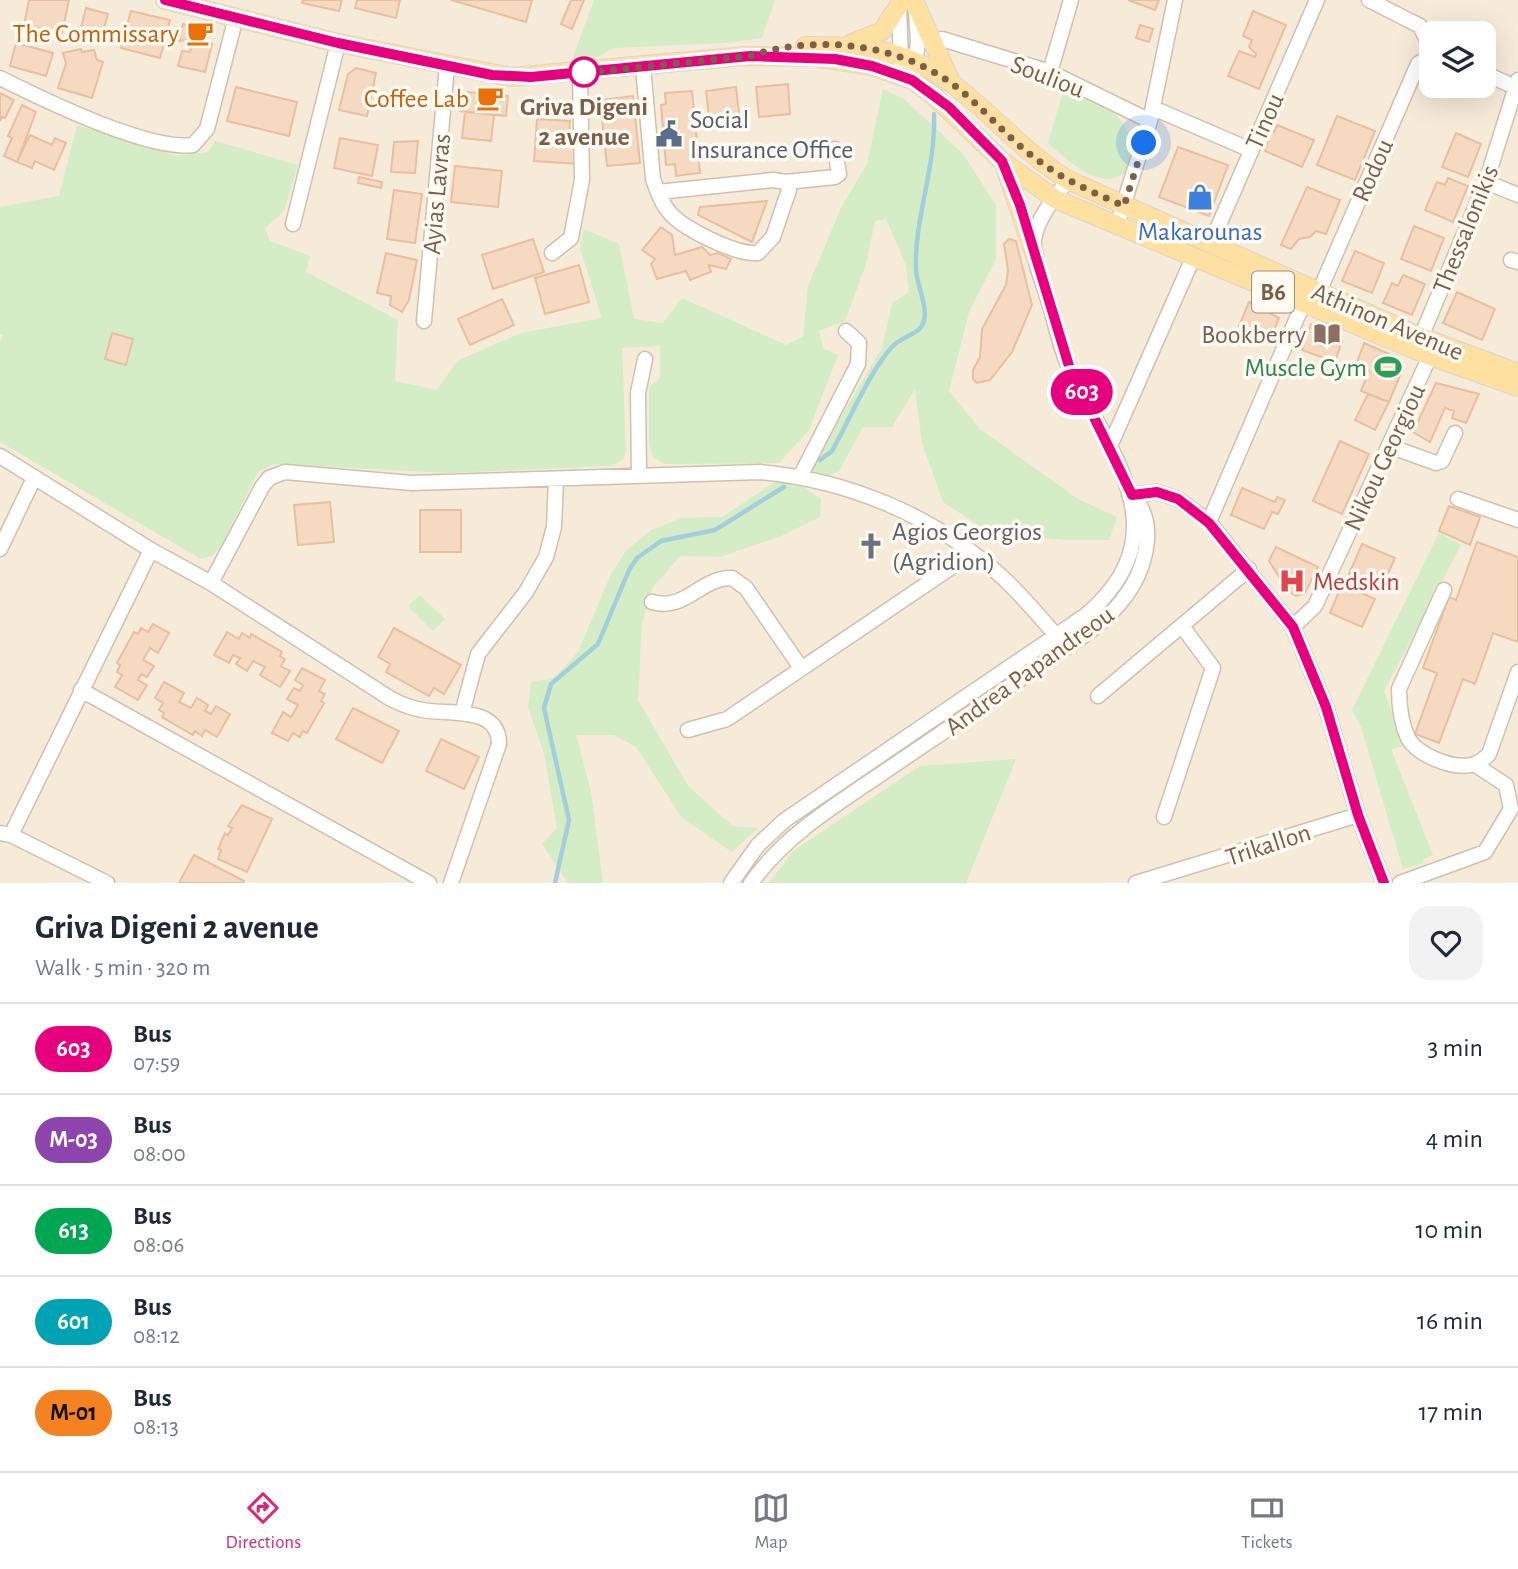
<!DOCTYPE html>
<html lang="en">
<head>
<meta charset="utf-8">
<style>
  :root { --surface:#fff; --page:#f2f2f3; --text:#1f2937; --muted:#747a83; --line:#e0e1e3; --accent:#db2777 }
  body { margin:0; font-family:"Alegreya Sans",sans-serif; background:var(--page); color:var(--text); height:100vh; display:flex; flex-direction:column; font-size:26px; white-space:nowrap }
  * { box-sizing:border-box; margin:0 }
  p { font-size:23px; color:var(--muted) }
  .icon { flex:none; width:38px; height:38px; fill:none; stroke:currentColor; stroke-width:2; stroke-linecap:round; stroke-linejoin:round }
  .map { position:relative; height:883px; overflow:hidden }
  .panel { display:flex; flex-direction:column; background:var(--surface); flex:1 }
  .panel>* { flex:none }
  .badge { padding:0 14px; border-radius:23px; font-size:24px; line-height:46px }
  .controls { position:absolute; left:1419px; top:21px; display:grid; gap:14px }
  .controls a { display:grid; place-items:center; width:77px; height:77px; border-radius:14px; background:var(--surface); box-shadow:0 7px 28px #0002; font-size:35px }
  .you { position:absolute; width:35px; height:35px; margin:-18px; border:5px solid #fff; border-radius:50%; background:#1a73e8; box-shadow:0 0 0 10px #1a73e833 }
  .map>.badge { position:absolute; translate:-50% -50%; box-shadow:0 0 0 4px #fff }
  .round { display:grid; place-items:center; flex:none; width:74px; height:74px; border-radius:21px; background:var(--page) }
  .head { display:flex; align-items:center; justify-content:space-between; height:119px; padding:0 35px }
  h1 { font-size:33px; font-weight:600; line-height:52px }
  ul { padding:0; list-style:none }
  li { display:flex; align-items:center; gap:21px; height:91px; padding:0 35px; border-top:2px solid var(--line) }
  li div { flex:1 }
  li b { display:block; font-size:26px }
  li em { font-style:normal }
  li .badge { min-width:77px; font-weight:700; text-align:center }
  .dock { display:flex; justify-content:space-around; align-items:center; height:98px; border-top:2px solid var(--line); background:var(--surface); font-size:19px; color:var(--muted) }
  .dock a { display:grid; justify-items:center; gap:4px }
  .dock .on { color:var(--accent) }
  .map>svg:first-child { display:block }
  .residential { fill:#f6ead9; fill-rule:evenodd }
  .green { fill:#d4edc7 }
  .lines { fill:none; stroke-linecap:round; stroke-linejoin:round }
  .stream { stroke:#a3cfdc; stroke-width:4.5 }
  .building { fill:#f5d9c1; stroke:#e8c0a0; stroke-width:2 }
  .minor-casing { stroke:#d2c0af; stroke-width:17 }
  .major-casing { stroke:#ddd5d0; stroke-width:20 }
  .minor { stroke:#fff; stroke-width:14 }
  .major { stroke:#fee1a1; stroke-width:18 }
  .line-casing { stroke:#fff; stroke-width:16 }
  .line { stroke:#e6007e; stroke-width:10 }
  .walk { stroke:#7b5f4b; stroke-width:7; stroke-dasharray:0 12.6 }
  .stop-dot { fill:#fff; stroke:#e6007e; stroke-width:3.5 }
  .labels { text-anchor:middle; stroke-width:7; stroke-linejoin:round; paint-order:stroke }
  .shield { fill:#fffbf3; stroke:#a38e7d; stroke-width:2 }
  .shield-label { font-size:24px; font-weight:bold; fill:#7b5f4b }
  .food-label { font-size:26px; fill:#c56008; stroke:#fffbf3; text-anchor:end }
  .street-label { font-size:26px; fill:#7b5f4b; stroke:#fffbf3 }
  .stop-label { font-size:26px; font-weight:bold; fill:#7b5f4b; stroke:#fffbf3 }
  .service-label { font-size:26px; fill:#4e5e75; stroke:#fffbf3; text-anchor:start }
  .shop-label { font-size:26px; fill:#366cbe; stroke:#fffbf3 }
  .education-label { font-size:26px; fill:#785e54; stroke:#fffbf3; text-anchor:end }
  .leisure-label { font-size:26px; fill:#27864d; stroke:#fffbf3; text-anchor:end }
  .worship-label { font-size:26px; fill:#5b616d; stroke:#fffbf3; text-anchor:start }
  .health-label { font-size:26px; fill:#be3a42; stroke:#fffbf3; text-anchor:start }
</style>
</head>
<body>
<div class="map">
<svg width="1518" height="883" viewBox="0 0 1518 883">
  <rect width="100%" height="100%" fill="#fef7eb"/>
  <!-- residential -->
  <path class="residential" d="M0,0H1518V883H0ZM1432,33H1484V86H1432Z"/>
  <!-- green -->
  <path class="green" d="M594,0H775L762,38L726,43L614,48L594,59L571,62Z
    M883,89L904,99L963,154L996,205V259L969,312L949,391L980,429L1078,499L1117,517L1109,540H1065L989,532L943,502L922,443L915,389L892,427H863L839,471L805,488L821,499L820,517L781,536L720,557L680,556L653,587L642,623L638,700L688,786L733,826L758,828L732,852L682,818L636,747L614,735H576L591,792L603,883H568L542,844L557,828L544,753L528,708L531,682L554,678L578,652L611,574L626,551L651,530L682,518L722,517L819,453L882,348L892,303L909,292L906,265L886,219L875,221L866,264L845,321L819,331L823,348L838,355L809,430L779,463L665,464L654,458L649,445V387L660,378V346L622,348L626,451L623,460L610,466L448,473L273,464L258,472L220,548L212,556L201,559L0,442V342L3,335L0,334V207L59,196L77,125L176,156L208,152L215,141L298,165L284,211L265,228L270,241L310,256L306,272L398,320L395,381L437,390L457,361L521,333L602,318L580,248L584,229L619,244L634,319L663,323L682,298L786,345L803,337L808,286L841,208L867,164Z
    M1064,89C1079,95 1096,100 1109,109C1129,122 1150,171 1114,178C1090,183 1064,157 1048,143Z
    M1439,533L1461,545L1384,691L1404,746L1391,749L1433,855L1423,859L1424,863L1403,869L1361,727L1352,710Z
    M420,595L445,619L433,631L408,606Z
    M1016,759L966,883H769L793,851L920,766Z"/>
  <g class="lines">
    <!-- stream -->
    <path class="stream" d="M820,460L832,451C849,421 869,373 891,348C900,337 916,335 921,327C932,313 916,285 916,269C914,219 936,168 934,114
      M555,883L569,820L544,708L551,684L598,644L629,570L637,558L661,541L715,530L784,487"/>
  </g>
  <!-- building -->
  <path class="building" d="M29,0H69L62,33L24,25Z
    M303,0H342L339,11L302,3Z
    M357,0H400L396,18L355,8Z
    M451,0H532L526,22Z
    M571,0H584L572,29L561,24Z
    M1128,0H1159L1155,10Z
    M86,8L108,14L99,45L78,39Z
    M131,11L170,20L160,58L121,48Z
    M1253,11L1286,25L1259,89L1228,76L1239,51L1255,57L1256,54L1249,47L1252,40L1243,36Z
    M183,24L208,29L205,42L212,44L205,72L178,66L182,51L190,52L193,39L179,41Z
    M1140,25L1153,29L1149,42L1136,38Z
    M16,43L53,53L46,76L10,66Z
    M81,49L82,52L94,50L97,60L103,62L92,98L58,88L66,63L63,53Z
    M356,68L376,73L367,116L339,110L348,74Z
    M788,84L790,114L759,117L756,87Z
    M236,87L297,102L289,136L227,121Z
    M736,87L740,123L710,126L706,91Z
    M692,91L700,173L676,176L675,164L666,165L661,105L666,104L665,93Z
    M468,92L508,96L506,116L460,111L461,101H468Z
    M0,93L14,100L5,118L2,117L0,121Z
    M633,96L640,163L607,166L600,100Z
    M22,105L36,112L17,162L4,156L12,138L8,136Z
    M465,112L494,115L491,141L462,138Z
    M1337,116L1375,131L1355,180L1317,165Z
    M537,119L570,121L568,146L580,147L579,164L534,161Z
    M1277,125L1314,140L1302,167L1265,151L1271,130L1274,132Z
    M1456,133L1481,144L1468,177L1442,167Z
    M30,135L52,145L55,138L66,143L54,170L35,161L32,168L17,162Z
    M340,138L378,145L372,176L334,168Z
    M418,141L415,173L391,172L394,142Z
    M1178,147L1228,165L1209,216L1159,197Z
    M455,166L502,171L498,207L451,202Z
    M359,177L382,182L381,188L358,183Z
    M1448,178L1468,186L1453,222L1425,210L1437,182L1445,185Z
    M1307,187L1340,200L1326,234L1316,231L1310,237L1299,239L1291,249L1281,245Z
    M394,190L422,194L415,243L387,239Z
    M767,201L752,242L698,215L700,207Z
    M1414,226L1444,238L1431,271L1401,259Z
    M661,227L672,235L675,255L702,247L710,255L718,253L731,259L726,269L709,265L711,272L690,280L686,271L657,279L651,264L655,259L642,250Z
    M533,239L544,272L493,289L482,255Z
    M1009,239L1016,241L1032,305L1012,352L990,380L977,383L973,379V370L980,357L982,329L1006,285L1008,270L1004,244Z
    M1355,251L1384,263L1372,293L1342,281Z
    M386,253L417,260L409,300L402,312L390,305L391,296L377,293Z
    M579,265L589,302L545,314L535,278Z
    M1403,275L1425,284L1412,315L1383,303L1392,283L1398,286Z
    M1457,292L1495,309L1482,340L1443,323Z
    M502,299L514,325L470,345L458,319Z
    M1249,302L1279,318L1270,339L1239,326Z
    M1311,324L1336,334L1334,338L1342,341L1335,362L1302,350Z
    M112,333L133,339L126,365L105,359Z
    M1364,343L1394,356L1401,363V373L1389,402L1361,391L1369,371L1356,365Z
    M1436,383L1479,394L1466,423L1452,418L1454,411L1445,408L1430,442L1413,432Z
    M1368,394L1389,402L1375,430L1355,420Z
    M1340,441L1369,454L1342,514L1313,501Z
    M1242,488L1275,502L1277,497L1285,500L1278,514L1272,512L1264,529L1231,515Z
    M330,502L334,542L298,545L294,505Z
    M1449,506L1480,517L1470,545L1439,531Z
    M420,510H461V552H420Z
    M1477,542L1518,557V642L1493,633L1475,684L1463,679L1439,743L1415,734L1437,673L1423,668L1449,597L1456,600Z
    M1362,544L1395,558L1382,587L1349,574Z
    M1276,547L1318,567L1305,593L1296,596L1289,592L1269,561Z
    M1342,584L1375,599L1362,627L1330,613Z
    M153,624L169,633L158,653L150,648L143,660L154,666L147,677L141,674L138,680L147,685L138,700L115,687L122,675L117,672L120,665L117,663L134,632L138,634L141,628L148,632Z
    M394,628L461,665L444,694L434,688L429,696L386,672L390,664L378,657Z
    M227,632L239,639L242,633L250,638L251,634L282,652L280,656L285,659L281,666L290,671L280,687L260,675L265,667L253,661L247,671L236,664L240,658L233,655L229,663L214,655Z
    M302,668L325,680L319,691L325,694L321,701L324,703L307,733L303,731L300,737L293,733L288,741L272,733L283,712L291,717L298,705L287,699L294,688L300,691L303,685L295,680Z
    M164,682L184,693L179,702L191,708L197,698L208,705L205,711L211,714L216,706L230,714L217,737L205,730L202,736L195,731L193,735L162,717L164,713L159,710L163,703L155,698Z
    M353,708L399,731L382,763L336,739Z
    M441,739L479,757L464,789L426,771Z
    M242,805L272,819L247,872L218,859L221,850L218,849L225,833L228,835L232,828L228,826Z
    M194,855L244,881L243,883H179Z"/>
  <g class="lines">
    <!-- minor casing -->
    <g class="minor-casing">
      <path id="minor" d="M1369,0L1420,26L1432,50
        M899,4L901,64
        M942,39L1050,72L1150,121
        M643,67L653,179C657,190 661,203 670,213C684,229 736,255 758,253L773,237L789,190L786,182L773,180L658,192
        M914,71L918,42L916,11
        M1050,72L1071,0
        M1484,73L1515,87
        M0,78C42,99 149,151 193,145L207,129L236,17
        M1153,108L1251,150
        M786,182L835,177L839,174L835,149
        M1486,182L1518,195
        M293,224L338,43
        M1117,225L1150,121L1175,0
        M1211,243L1317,0
        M552,253L571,238L582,180L580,73
        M1511,260L1518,262
        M1319,292L1418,64L1432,55
        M424,321L447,66
        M1421,337L1486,182L1518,80
        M1110,446L1193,258
        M1389,446L1436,463L1442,461L1455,433
        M0,456L151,550L211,583L391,699C401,704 411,708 422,710C448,715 499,705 499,744L451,883
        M801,475L858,364L859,343L846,331
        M639,476L638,393L645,359
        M1132,495L1157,492L1178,499L1209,522L1293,627L1326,707L1358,815L1384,883
        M1458,499L1518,520
        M1209,522L1303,304
        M0,549L34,478
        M211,583L262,487L269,478L285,472L412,483L760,472C849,480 934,516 1001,576C1025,598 1045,623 1066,647
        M1444,590L1399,689C1399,704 1401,723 1408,738C1417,755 1452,769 1471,765C1479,764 1484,759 1489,754L1518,672
        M652,602C685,612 701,577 732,578L746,588L801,668
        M1293,627L1315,606L1430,356
        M81,690L429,883
        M1098,696L1249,569
        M462,713L478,654L526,592L546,557L554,527L556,479
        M688,730L727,719L971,554
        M1164,817L1213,668L1182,626
        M0,833L11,835L107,883
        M11,835L151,550
        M731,883L758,845L785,820L1086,615C1184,531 1108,454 1069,367C1059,345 1055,320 1047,296C1042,279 1032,258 1034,240C1037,218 1055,197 1068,180
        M751,883C785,835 836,805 884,772C937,736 990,701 1042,664C1068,646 1101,627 1121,602C1144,574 1160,526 1133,496
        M1136,883L1358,815
        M1400,883L1485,852L1511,809L1506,785L1474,764"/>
    </g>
    <!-- major casing -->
    <g class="major-casing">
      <path id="major" d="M165,0L338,43L511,77L745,56L815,57L872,66L912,80L934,96L1002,161L1055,199L1430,356L1518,387
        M916,5L951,82
        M852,43L882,31L899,5
        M805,46C837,46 870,46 901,56C965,77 1010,145 1068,180L1421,337L1518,373
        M1005,167L1035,256"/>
    </g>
    <!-- minor -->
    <use href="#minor" class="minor"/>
    <!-- major -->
    <use href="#major" class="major"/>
  </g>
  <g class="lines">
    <!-- line casing -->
    <g class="line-casing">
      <path id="line" d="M165,0L338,43L492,75L531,77L750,56L835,59L872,66L912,80L949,107L1002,161L1020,205L1069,366L1132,495L1157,492L1178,499L1209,523L1293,627L1326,707L1358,815L1384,883"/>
    </g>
    <!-- line -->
    <use href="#line" class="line"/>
    <!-- walk -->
    <path class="walk" d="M584,72L580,73L750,56C817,34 899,43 955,86C985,109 1008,139 1039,161C1065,181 1095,193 1124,206L1144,143"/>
  </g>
  <!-- icons -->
  <defs>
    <g id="cafe-bare" transform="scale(2.1)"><path d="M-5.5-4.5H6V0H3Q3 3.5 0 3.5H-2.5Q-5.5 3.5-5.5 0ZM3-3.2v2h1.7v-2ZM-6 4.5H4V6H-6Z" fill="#e8710a" stroke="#fffbf3" stroke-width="2.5" paint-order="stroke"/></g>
    <g id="civic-bare" transform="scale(2.1)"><path d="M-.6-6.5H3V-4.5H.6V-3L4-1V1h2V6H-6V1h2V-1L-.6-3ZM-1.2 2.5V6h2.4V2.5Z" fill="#5c6f8a" stroke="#fffbf3" stroke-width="2.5" paint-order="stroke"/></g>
    <g id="shop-bare" transform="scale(2.1)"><path d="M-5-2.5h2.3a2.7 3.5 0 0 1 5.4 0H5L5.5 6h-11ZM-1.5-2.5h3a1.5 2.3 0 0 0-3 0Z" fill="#3f7fe0" stroke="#fffbf3" stroke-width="2.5" paint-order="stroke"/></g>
    <g id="library-bare" transform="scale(2.1)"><path d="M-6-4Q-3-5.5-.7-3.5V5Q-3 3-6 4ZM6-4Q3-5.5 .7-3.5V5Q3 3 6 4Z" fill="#8d6e63" stroke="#fffbf3" stroke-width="2.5" paint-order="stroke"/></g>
    <g id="stadium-bare" transform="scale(2.1)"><path d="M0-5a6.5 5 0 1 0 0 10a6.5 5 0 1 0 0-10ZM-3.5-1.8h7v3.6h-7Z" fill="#2e9e5b" stroke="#fffbf3" stroke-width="2.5" paint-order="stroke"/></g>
    <g id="church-bare" transform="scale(2.1)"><path d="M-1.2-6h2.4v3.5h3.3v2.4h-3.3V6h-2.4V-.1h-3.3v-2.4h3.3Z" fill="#6b7280" stroke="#fffbf3" stroke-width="2.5" paint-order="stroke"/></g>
    <g id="hospital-bare" transform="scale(2.1)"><path d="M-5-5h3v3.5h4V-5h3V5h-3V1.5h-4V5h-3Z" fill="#e0444e" stroke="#fffbf3" stroke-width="2.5" paint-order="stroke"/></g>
  </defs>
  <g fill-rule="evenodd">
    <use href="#cafe-bare" x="200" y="33"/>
    <use href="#cafe-bare" x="490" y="98"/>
    <use href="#civic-bare" x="669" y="134"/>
    <use href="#shop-bare" x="1200" y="197"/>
    <use href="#library-bare" x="1327" y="334"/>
    <use href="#stadium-bare" x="1388" y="367"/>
    <use href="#church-bare" x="871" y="546"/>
    <use href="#hospital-bare" x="1292" y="581"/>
  </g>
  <!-- markers -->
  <circle class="stop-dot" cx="584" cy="72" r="14"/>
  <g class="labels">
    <!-- shield labels -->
    <rect class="shield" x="1252" y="271.5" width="42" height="41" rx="5"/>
    <g class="shield-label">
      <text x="1273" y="300">B6</text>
    </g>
    <!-- food labels -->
    <g class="food-label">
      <text x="179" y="42">The Commissary</text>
      <text x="469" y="107">Coffee Lab</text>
    </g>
    <!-- street labels -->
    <g class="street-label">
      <text transform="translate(1048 76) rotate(21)" y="9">Souliou</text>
      <text transform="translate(1264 121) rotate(-66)" y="9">Tinou</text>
      <text transform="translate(1372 170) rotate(-66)" y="9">Rodou</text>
      <text transform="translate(436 194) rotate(-85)" y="9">Ayias Lavras</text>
      <text transform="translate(1465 229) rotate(-68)" y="9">Thessalonikis</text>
      <text transform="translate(1388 321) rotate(23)" y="9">Athinon Avenue</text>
      <text transform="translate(1384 457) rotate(-65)" y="9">Nikou Georgiou</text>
      <text transform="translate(1029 670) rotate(-36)" y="9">Andrea Papandreou</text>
      <text transform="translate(1268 844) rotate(-18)" y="9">Trikallon</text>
    </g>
    <!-- stop labels -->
    <g class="stop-label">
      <text x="584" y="115">Griva Digeni<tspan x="584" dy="30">2 avenue</tspan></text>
    </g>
    <!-- service labels -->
    <g class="service-label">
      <text x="690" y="128">Social<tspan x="690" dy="30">Insurance Office</tspan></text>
    </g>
    <!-- shop labels -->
    <g class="shop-label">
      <text x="1200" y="240">Makarounas</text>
    </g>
    <!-- education labels -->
    <g class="education-label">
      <text x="1306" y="343">Bookberry</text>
    </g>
    <!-- leisure labels -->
    <g class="leisure-label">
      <text x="1367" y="376">Muscle Gym</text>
    </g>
    <!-- worship labels -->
    <g class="worship-label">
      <text x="892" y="540">Agios Georgios<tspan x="892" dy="30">(Agridion)</tspan></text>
    </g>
    <!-- health labels -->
    <g class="health-label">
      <text x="1313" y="590">Medskin</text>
    </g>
  </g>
</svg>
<div class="controls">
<a><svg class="icon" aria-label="layers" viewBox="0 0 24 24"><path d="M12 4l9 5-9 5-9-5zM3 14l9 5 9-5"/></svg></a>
</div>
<div class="you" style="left:1144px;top:143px"></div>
<b class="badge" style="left:1082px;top:392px;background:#e6007e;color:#fff">603</b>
</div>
<section class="panel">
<div class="head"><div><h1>Griva Digeni 2 avenue</h1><p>Walk · 5 min · 320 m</p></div><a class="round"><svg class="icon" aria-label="heart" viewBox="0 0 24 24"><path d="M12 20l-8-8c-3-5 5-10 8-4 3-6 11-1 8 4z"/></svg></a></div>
<ul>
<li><span class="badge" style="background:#e6007e;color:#fff">603</span><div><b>Bus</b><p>07:59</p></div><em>3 min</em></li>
<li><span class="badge" style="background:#8e44ad;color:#fff">M-03</span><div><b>Bus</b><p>08:00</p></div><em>4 min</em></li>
<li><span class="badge" style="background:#00a651;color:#fff">613</span><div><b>Bus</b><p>08:06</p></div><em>10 min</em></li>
<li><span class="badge" style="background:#00a3b4;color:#fff">601</span><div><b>Bus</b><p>08:12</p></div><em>16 min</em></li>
<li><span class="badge" style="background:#f58220;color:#111">M-01</span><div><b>Bus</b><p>08:13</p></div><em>17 min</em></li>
</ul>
</section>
<nav class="dock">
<a class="on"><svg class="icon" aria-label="directions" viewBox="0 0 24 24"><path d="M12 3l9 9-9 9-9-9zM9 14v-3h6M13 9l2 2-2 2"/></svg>Directions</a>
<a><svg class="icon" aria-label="map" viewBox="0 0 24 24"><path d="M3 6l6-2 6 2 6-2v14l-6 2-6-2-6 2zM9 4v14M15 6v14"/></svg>Map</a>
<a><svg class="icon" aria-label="tickets" viewBox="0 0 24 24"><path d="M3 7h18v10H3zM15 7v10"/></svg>Tickets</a>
</nav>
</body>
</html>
